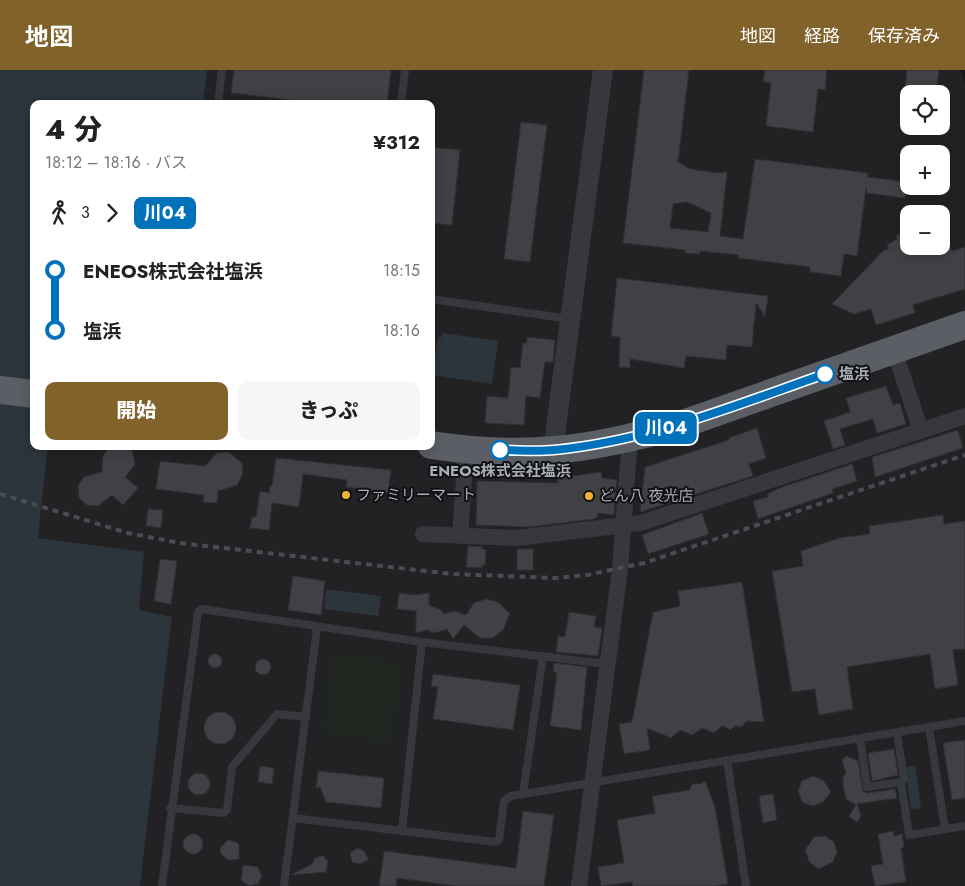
<!DOCTYPE html>
<html lang="ja">
<head>
<meta charset="utf-8">
<style>
  :root { --surface:#fff; --page:#f6f6f6; --text:#222; --muted:#767676; --accent:#80622a }
  body { margin:0; font-family:Jost,"Noto Sans JP",sans-serif; background:var(--page); color:var(--text); height:100vh; display:flex; flex-direction:column; font-size:19px; white-space:nowrap }
  * { box-sizing:border-box; margin:0 }
  p { font-size:16px; color:var(--muted) }
  .icon { flex:none; width:28px; height:28px; fill:none; stroke:currentColor; stroke-width:2; stroke-linecap:round; stroke-linejoin:round }
  .map { position:relative; flex:1; overflow:hidden }
  .details { position:absolute; left:30px; top:30px; width:405px; height:350px; display:flex; flex-direction:column; background:var(--surface); border-radius:10px; box-shadow:0 2px 12px #0003 }
  .details>* { flex:none }
  .badge { padding:0 10px; border-radius:8px; font-size:18px; line-height:32px }
  .tools { position:absolute; left:900px; top:15px; display:grid; gap:10px }
  .tools a { display:grid; place-items:center; width:50px; height:50px; border-radius:10px; background:var(--surface); box-shadow:0 2px 12px #0003; font-size:25px }
  .map>.badge { position:absolute; translate:-50% -50%; box-shadow:0 0 0 2px #fff }
  .legs { display:flex; align-items:center; gap:8px; height:55px; padding:0 15px; font-size:16px }
  .legs p { margin-inline-start:auto }
  .summary { display:flex; align-items:center; justify-content:space-between; height:85px; padding:0 15px }
  h1 { font-size:28px; font-weight:800; line-height:38px }
  .primary-button { display:flex; gap:10px; margin-top:auto; padding:10px 15px }
  .primary-button a { flex:1; height:58px; border-radius:10px; background:var(--accent); color:#fff; font-size:20px; font-weight:800; line-height:58px; text-align:center }
  .primary-button a+a { background:var(--page); color:var(--text) }
  ul { padding:0 15px; list-style:none }
  li { display:flex; align-items:center; gap:18px; height:60px; font-size:19px }
  li i { display:grid; place-items:center; width:8px; height:100%; margin:0 6px; background:currentColor }
  li i::after { content:''; width:12px; height:12px; margin:-6px; border:4px solid; border-radius:50%; background:var(--surface) }
  li p { margin-inline-start:auto }
  li:first-child i { background:linear-gradient(#0000 50%,currentColor 0) }
  li:last-child i { background:linear-gradient(currentColor 50%,#0000 0) }
  header { display:flex; align-items:center; gap:30px; box-sizing:border-box; height:70px; padding:0 25px; background:var(--accent); color:#fff }
  header strong { font-size:24px }
  nav { display:flex; gap:28px; margin-inline-start:auto; font-size:18px }
  .map>svg:first-child { display:block }
  .built { fill:#222225; fill-rule:evenodd }
  .green { fill:#1e261f }
  .water { fill:#2c353c }
  .building { fill:#404145; stroke:#303034; fill-rule:evenodd }
  .lines { fill:none; stroke-linecap:round; stroke-linejoin:round }
  .service { stroke:#37383d; stroke-width:8 }
  .minor { stroke:#37383d; stroke-width:16 }
  .tertiary { stroke:#37383d; stroke-width:20 }
  .trunk { stroke:#5b5e65; stroke-width:28 }
  .rail { stroke:#4a4c52; stroke-width:4; stroke-dasharray:6 5; stroke-linecap:butt }
  .line-1-casing { stroke:#fff; stroke-width:11 }
  .line-1 { stroke:#0072bc; stroke-width:8 }
  .stop-1-dot { fill:#fff; stroke:#0072bc; stroke-width:2.5 }
  .poi-dot { fill:#f2b134; stroke:#111113; stroke-width:2 }
  .labels { text-anchor:middle; stroke-width:4; stroke-linejoin:round; paint-order:stroke }
  .stop-label { font-size:15px; font-weight:bold; fill:#a8adb8; stroke:#111113; text-anchor:start }
  .poi-label { font-size:15px; fill:#a8adb8; stroke:#111113; text-anchor:start }
</style>
</head>
<body>
<header>
<strong>地図</strong>
<nav><a>地図</a><a>経路</a><a>保存済み</a></nav>
</header>
<div class="map">
<svg width="965" height="816" viewBox="0 0 965 816">
  <rect width="100%" height="100%" fill="#161618"/>
  <!-- built -->
  <path class="built" d="M207,0H961L965,13V816H140L172,547L139,540L38,468L48,376H431V34H203ZM909,24H941V56H909ZM909,84H941V116H909ZM909,144H941V176H909Z"/>
  <!-- green -->
  <path class="green" d="M333,584L402,593L391,673L323,663Z"/>
  <!-- water -->
  <path class="water" d="M0,0H207L203,34H34V376H48L38,468L144,482L139,540L172,547L140,816H0Z
    M442,263L498,271L492,314L432,305L438,267H442Z
    M326,519L381,526L378,546L324,539Z
    M915,695L921,738L911,739L905,697Z"/>
  <!-- building -->
  <path class="building" d="M234,0H391L387,34H327L231,23Z
    M644,0H689L678,92L690,99L718,103L727,102L720,166L743,169L755,89L868,103L867,107L907,112L905,128L867,123L866,118L857,186L844,184L841,206L810,202V197L738,188L739,185L700,181V184L685,183V180L623,173ZM687,132L711,143L708,162L670,158L673,134Z
    M765,0H827L825,20L818,19L813,62L766,56L771,13L763,12Z
    M907,0H939L936,24H905Z
    M521,52L547,55L530,192L504,189Z
    M431,77L460,80L452,155L431,153Z
    M909,161V176H950L952,181L965,177V219L913,235L915,243L876,255L871,239L854,244L832,234L883,181L889,179L887,175L897,169L896,165Z
    M617,208L768,226L765,247L756,233L752,277L727,275L726,290L686,286L684,298L630,289V298L619,297L620,267L611,266Z
    M527,267L555,270L553,292H545L540,328L526,326L524,355L485,353L487,326L508,328L511,297L520,298L523,273H527Z
    M886,316L893,335L900,333L906,354L877,363L873,349L840,359L845,375L833,379L824,351L850,342L846,328Z
    M757,358L766,388L749,394L753,406L640,442L645,397L729,370V368Z
    M958,360L963,378L875,407L872,387Z
    M110,376H129L132,380L135,395L125,407L138,418L123,435L112,425L98,436L87,435L79,428L78,416L84,407L102,402L103,386Z
    M229,382L242,393L243,404L237,415L218,421L217,433L203,432L204,425L156,419L160,391L205,396L217,383Z
    M276,388L391,400L388,423L346,417L347,410L303,404L299,437L272,433L269,460L250,458L252,447H256L260,421L269,423L270,416H272Z
    M852,394L857,411L832,419L833,423L758,449L753,431L768,427L767,424L782,417Z
    M601,402L602,408L617,410L614,445L597,443L598,447L594,449L529,457L476,455L477,411L558,413V408Z
    M148,439L163,440L161,458L146,456Z
    M702,443L709,464L648,484L642,465Z
    M943,445L944,454L965,451V579L953,580L958,615L935,619L930,584L847,597L853,639L819,645L815,619L792,622L772,501L803,496L801,481L839,468L870,464L869,456Z
    M468,476L482,477V479L486,480L485,495H482V498L466,497Z
    M517,479H533V500H517Z
    M160,489L177,491L171,534L154,531Z
    M293,506L325,511L321,545L288,540Z
    M742,512L764,652L746,651L742,657L735,656L731,660L722,656L714,663L702,658L692,665L680,660L671,668L647,658L650,680L624,684L619,654L632,652L653,542L680,536L678,521Z
    M399,523L416,525L429,523V535L441,540L444,544L455,541L466,545L474,533L486,529L498,532L510,544L503,560L493,568H480L464,555L453,569L447,559L435,563L427,560L416,563V541L397,539Z
    M569,542L596,546L594,557L602,558L598,586L556,582L558,566L565,567Z
    M208 591a7 7 0 1 1 14 0a7 7 0 1 1-14 0Z
    M255 597a8 8 0 1 1 16 0a8 8 0 1 1-16 0Z
    M554,593L587,597L581,660L550,656L557,603L553,602Z
    M433,604L520,615L513,660L433,649L438,617L431,616Z
    M204 658a16 16 0 1 1 32 0a16 16 0 1 1-32 0Z
    M965,670V728L952,730L943,673Z
    M894,679L898,705L872,711L868,683Z
    M846,686L858,691L863,721L868,723L895,719L897,728L857,734L861,745L859,750L856,752L849,746L856,735L846,729L843,715V707L846,703L842,690Z
    M260,696L274,698L272,714L258,712Z
    M318,701L384,708L381,738L326,732L320,717L316,718Z
    M188 714a11 11 0 1 1 22 0a11 11 0 1 1-22 0Z
    M813,706L824,711L831,722L823,732L813,736L802,732L798,721L802,711Z
    M705,711L715,737L728,814L714,816H633L632,812L601,816L598,797L624,793L617,750L655,743L652,726L690,720L692,714H700Z
    M773,724L777,750L763,753L759,726Z
    M523,741L554,745L544,816H455L397,808L396,816H379L384,781L516,798Z
    M893,761L894,766L902,764L904,777L901,778L906,812L875,816L871,796L883,794L878,764Z
    M183 774a10 10 0 1 1 20 0a10 10 0 1 1-20 0Z
    M825,766L834,772L837,782L833,792L818,799L809,791L805,780L814,767Z
    M228,770L236,772L239,775V789L228,790L221,784L220,778Z
    M357,778L364,781L369,790L359,794L352,792L350,783Z
    M323,786L328,791L326,802L291,805L312,794L315,788Z
    M243,795L258,797L262,806L258,814L249,816L241,810Z"/>
  <g class="lines">
    <!-- service -->
    <path class="service" d="M218,34L222,0
      M401,34L405,0
      M431,229L570,249
      M929,657L945,759
      M860,668L867,717L901,712L904,709L897,663
      M727,690L746,816
      M901,712L909,765L965,756
      M523,724L543,586
      M170,738L224,743L227,740L232,697L277,644L306,647
      M293,748L496,772L499,770L504,731L511,726L965,651
      M402,761L422,572
      M162,816L198,542L202,539L422,572L607,594
      M284,816L317,557"/>
    <!-- minor -->
    <path class="minor" d="M894,280L921,361
      M423,464L517,468L641,453L965,346
      M460,466L466,380
      M579,816L620,499L630,368"/>
    <!-- tertiary -->
    <path class="tertiary" d="M553,380L603,0"/>
    <!-- trunk -->
    <path class="trunk" d="M0,320L34,324
      M431,375C471,381 513,384 554,380C595,377 637,366 677,356L965,255"/>
    <!-- rail -->
    <path class="rail" d="M0,424L128,463L180,473L452,504L555,508L587,505L644,493L965,385"/>
  </g>
  <g class="lines">
    <!-- line-1 casing -->
    <g class="line-1-casing">
      <path id="line-1" d="M500,380C518,380 536,382 554,380C649,371 736,335 825,304"/>
    </g>
    <!-- line-1 -->
    <use href="#line-1" class="line-1"/>
  </g>
  <!-- markers -->
  <g class="stop-1-dot">
    <circle cx="825" cy="304" r="9"/>
    <circle cx="500" cy="380" r="9"/>
  </g>
  <g class="poi-dot">
    <circle cx="346" cy="425" r="5"/>
    <circle cx="589" cy="426" r="5"/>
  </g>
  <g class="labels">
    <!-- stop labels -->
    <g class="stop-label">
      <text x="839" y="309">塩浜</text>
      <text x="500" y="406" text-anchor="middle">ENEOS株式会社塩浜</text>
    </g>
    <!-- poi labels -->
    <g class="poi-label">
      <text x="356" y="430">ファミリーマート</text>
      <text x="599" y="431">どん八 夜光店</text>
    </g>
  </g>
</svg>
<div class="tools">
<a><svg class="icon" aria-label="locate" viewBox="0 0 24 24"><circle cx="12" cy="12" r="6"/><path d="M12 2v4M12 18v4M2 12h4M18 12h4"/></svg></a>
<a>+</a>
<a>−</a>
</div>
<b class="badge" style="left:666px;top:358px;background:#0072bc;color:#fff">川04</b>
<section class="details">
<div class="summary"><div><h1>4 分</h1><p>18:12 – 18:16 · バス</p></div><b>¥312</b></div>
<div class="legs"><svg class="icon" aria-label="walk" viewBox="0 0 24 24"><circle cx="13" cy="4" r="2"/><path d="M13 8l-2 6 4 7M11 14l-3 7M7 12l3-4h3l4 4"/></svg>3<svg class="icon" aria-label="forward" viewBox="0 0 24 24"><path d="M9 5l7 7-7 7"/></svg><b class="badge" style="background:#0072bc;color:#fff">川04</b></div>
<ul>
<li><i style="color:#0072bc"></i><b>ENEOS株式会社塩浜</b><p>18:15</p></li>
<li><i style="color:#0072bc"></i><b>塩浜</b><p>18:16</p></li>
</ul>
<div class="primary-button"><a>開始</a><a>きっぷ</a></div>
</section>
</div>
</body>
</html>
